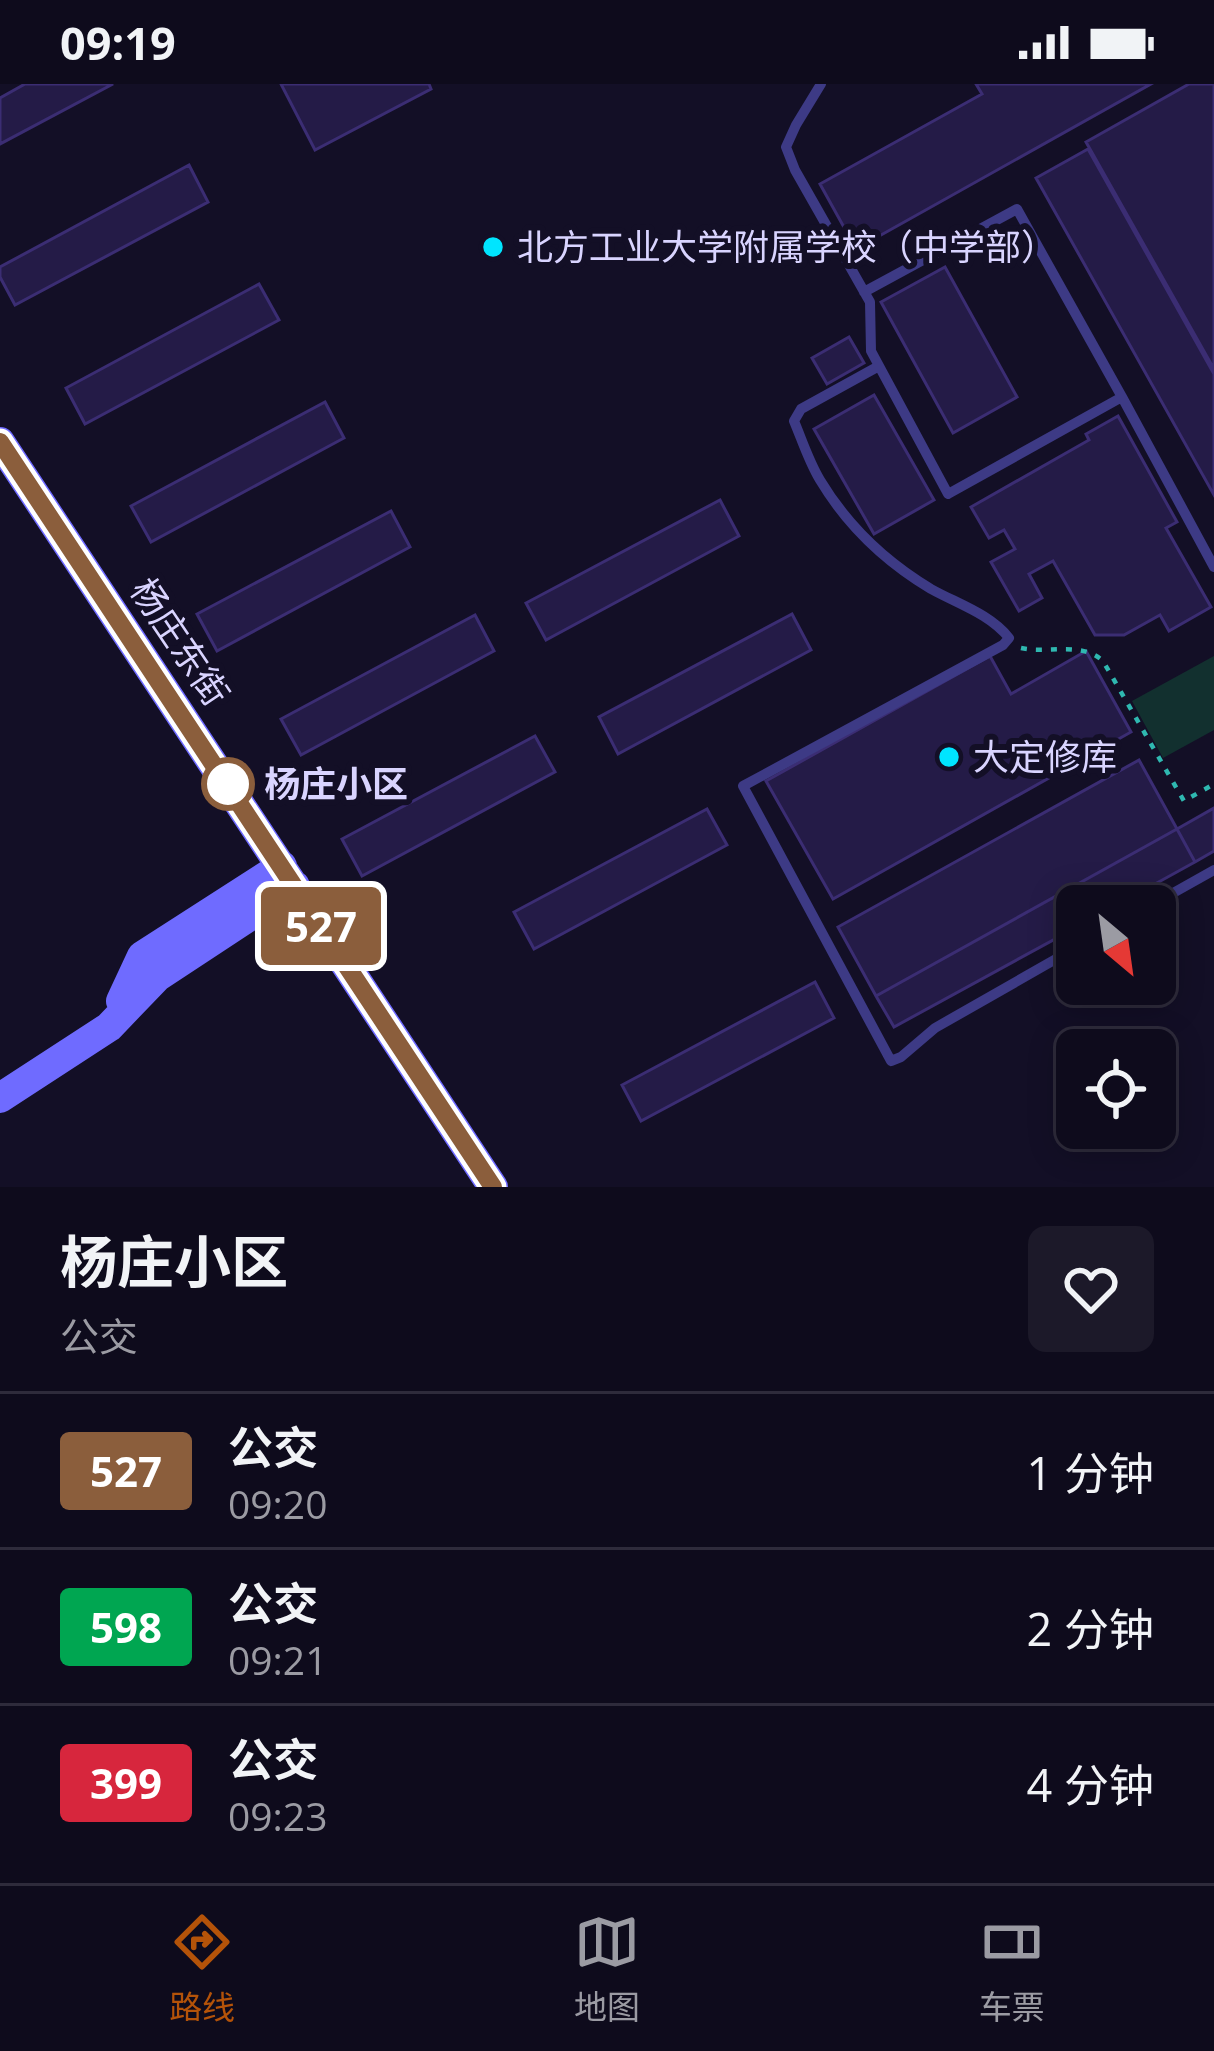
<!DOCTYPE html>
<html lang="zh">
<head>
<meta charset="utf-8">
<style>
  :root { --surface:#0e0b1c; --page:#1c1929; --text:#f1f3f6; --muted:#9b9ba3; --line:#2e2b3b; --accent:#b45309 }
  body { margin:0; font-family:"Open Sans","Noto Sans SC",sans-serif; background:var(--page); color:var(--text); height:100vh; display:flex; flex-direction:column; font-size:45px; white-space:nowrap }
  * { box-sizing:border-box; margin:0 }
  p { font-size:39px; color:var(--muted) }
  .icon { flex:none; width:66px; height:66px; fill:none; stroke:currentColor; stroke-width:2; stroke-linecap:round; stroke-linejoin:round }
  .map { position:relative; height:1103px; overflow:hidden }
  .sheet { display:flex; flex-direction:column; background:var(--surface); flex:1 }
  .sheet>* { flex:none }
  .badge { padding:0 24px; border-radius:9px; font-size:42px; line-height:78px }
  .needle { width:78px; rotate:151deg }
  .controls { position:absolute; left:1056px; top:801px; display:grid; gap:24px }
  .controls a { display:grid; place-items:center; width:120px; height:120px; border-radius:18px; background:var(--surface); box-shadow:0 6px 30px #0003,0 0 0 3px var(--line); font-size:60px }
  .map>.badge { position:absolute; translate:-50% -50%; box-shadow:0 0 0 6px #fff }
  .round { display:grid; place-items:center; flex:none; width:126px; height:126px; border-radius:18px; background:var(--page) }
  .headline { display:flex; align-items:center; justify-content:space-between; height:204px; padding:0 60px }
  h1 { font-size:57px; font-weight:700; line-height:90px }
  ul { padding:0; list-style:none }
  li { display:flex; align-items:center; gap:36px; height:156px; padding:0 60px; border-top:3px solid var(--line) }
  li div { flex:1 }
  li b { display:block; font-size:45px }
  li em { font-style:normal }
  li .badge { min-width:132px; font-weight:700; text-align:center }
  .status { display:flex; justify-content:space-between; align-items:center; height:84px; padding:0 60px; background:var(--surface); direction:ltr }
  .status svg { height:33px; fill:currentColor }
  .tabs { display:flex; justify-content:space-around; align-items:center; height:168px; border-top:3px solid var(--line); background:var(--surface); font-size:33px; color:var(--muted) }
  .tabs a { display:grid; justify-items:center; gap:6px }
  .tabs .selected { color:var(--accent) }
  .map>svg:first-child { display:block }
  .pitch { fill:#12302f }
  .building { fill:#241b47; stroke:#3b2d73; stroke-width:3 }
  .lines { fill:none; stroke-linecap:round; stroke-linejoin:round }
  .path { stroke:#2fb8b0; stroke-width:4.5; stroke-dasharray:6 9; stroke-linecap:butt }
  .lane { stroke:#3d3a85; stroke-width:10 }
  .secondary { stroke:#6f6bff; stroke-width:30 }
  .line-casing { stroke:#fff; stroke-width:27 }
  .line { stroke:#8b5e3c; stroke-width:18 }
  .poi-dot { fill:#00e5ff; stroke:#130f26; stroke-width:4.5 }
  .stop-dot { fill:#fff; stroke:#8b5e3c; stroke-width:6 }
  .labels { text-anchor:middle; stroke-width:12; stroke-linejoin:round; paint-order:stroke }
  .poi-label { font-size:36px; fill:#d9d4ff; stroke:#130f26; text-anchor:start }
  .street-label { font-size:36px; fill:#d9d4ff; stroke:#130f26 }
  .stop-label { font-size:36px; font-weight:bold; fill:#d9d4ff; stroke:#130f26; text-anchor:start }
</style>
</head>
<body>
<div class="status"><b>09:19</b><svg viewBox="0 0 49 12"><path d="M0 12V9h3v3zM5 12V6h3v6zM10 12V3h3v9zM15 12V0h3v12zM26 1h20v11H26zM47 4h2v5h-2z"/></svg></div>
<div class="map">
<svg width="1214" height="1103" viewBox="0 0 1214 1103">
  <rect width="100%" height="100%" fill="#130f26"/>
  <!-- pitch -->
  <path class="pitch" d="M1214,572V646L1163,674L1132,617Z"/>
  <!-- building -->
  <path class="building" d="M25,0H113L0,60V14Z
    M281,0H429L431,5L315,66Z
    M976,0H1151L856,165L820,100L982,10Z
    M1189,0H1214V285L1086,58Z
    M1088,65L1214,290V411L1036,94Z
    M189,81L208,118L15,221L0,193V183Z
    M945,183L1017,313L953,349L881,218Z
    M259,200L279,236L85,340L66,304Z
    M849,253L864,279L827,300L812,274Z
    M874,311L934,416L874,450L814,345Z
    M325,318L344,354L151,458L131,422Z
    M1118,332L1177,438L1166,444L1211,523L1169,547L1160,531L1124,551H1095L1053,477L1029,490L1042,514L1019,527L991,478L1015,465L1004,446L989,454L971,423L1089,356L1086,350Z
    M720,416L739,452L546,556L526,519Z
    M391,427L410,463L217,567L197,530Z
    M792,530L811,566L618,670L599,633Z
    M475,531L494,567L301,671L281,635Z
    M1086,567L1131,648L833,815L766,697L990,572L1011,610Z
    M535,652L555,688L362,792L342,755Z
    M1139,676L1177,745L876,912L838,843Z
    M1214,724V767L1195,778L1177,745Z
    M707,725L727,761L534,865L514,828Z
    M1177,745L1195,778L1115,822H1077V843L894,943L876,912Z
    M815,898L834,934L641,1037L622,1001Z"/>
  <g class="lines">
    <!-- path -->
    <path class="path" d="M1021,564C1048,570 1081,557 1103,577L1184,717L1214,700"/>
    <!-- lane -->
    <path class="lane" d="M821,0L796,41L786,63L795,86L870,218L871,267L948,410L1122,313L1214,483
      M864,208L1017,125L1122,313
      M879,282L801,325L794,337C802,356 809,378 820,396C847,441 886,478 931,505C958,520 990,530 1009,554L1003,561L743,702L891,977L901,973L935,944L1077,863
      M1150,822L1214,786"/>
    <!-- secondary -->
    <path class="secondary" d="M0,358L493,1103
      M121,917L142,872L282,782
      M0,1014L109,943L157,893L295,802"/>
  </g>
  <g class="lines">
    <!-- line casing -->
    <g class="line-casing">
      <path id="line" d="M0,358L493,1103"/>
    </g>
    <!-- line -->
    <use href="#line" class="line"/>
  </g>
  <!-- markers -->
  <g class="poi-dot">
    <circle cx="493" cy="163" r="12"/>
    <circle cx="949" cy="673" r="12"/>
  </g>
  <circle class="stop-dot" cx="228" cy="700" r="24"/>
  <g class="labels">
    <!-- poi labels -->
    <g class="poi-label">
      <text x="517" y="176">北方工业大学附属学校（中学部）</text>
      <text x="973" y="686">大定修库</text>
    </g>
    <!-- street labels -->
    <g class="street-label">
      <text transform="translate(180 558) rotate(56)" y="13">杨庄东街</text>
    </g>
    <!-- stop labels -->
    <g class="stop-label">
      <text x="264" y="713">杨庄小区</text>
    </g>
  </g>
</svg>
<div class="controls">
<a><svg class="needle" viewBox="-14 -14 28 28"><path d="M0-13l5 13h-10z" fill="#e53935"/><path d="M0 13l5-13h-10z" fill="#9b9ba3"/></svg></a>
<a><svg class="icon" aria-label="locate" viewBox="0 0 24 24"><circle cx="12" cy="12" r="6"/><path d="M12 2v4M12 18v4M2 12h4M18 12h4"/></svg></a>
</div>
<b class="badge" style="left:321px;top:842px;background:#8b5e3c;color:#fff">527</b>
</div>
<section class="sheet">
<div class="headline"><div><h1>杨庄小区</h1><p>公交</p></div><a class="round"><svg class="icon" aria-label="heart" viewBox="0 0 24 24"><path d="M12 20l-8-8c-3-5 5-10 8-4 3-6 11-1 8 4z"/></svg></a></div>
<ul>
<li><span class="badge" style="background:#8b5e3c;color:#fff">527</span><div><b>公交</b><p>09:20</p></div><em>1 分钟</em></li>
<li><span class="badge" style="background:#00a651;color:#fff">598</span><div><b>公交</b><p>09:21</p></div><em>2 分钟</em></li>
<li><span class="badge" style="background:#d7263d;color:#fff">399</span><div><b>公交</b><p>09:23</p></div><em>4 分钟</em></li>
</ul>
</section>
<nav class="tabs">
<a class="selected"><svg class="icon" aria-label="directions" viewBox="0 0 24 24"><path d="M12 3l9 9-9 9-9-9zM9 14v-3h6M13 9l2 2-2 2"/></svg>路线</a>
<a><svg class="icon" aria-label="map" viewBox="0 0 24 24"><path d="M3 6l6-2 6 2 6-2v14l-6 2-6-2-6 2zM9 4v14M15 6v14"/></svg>地图</a>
<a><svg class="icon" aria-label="tickets" viewBox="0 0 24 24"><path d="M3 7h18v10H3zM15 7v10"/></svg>车票</a>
</nav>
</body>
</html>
